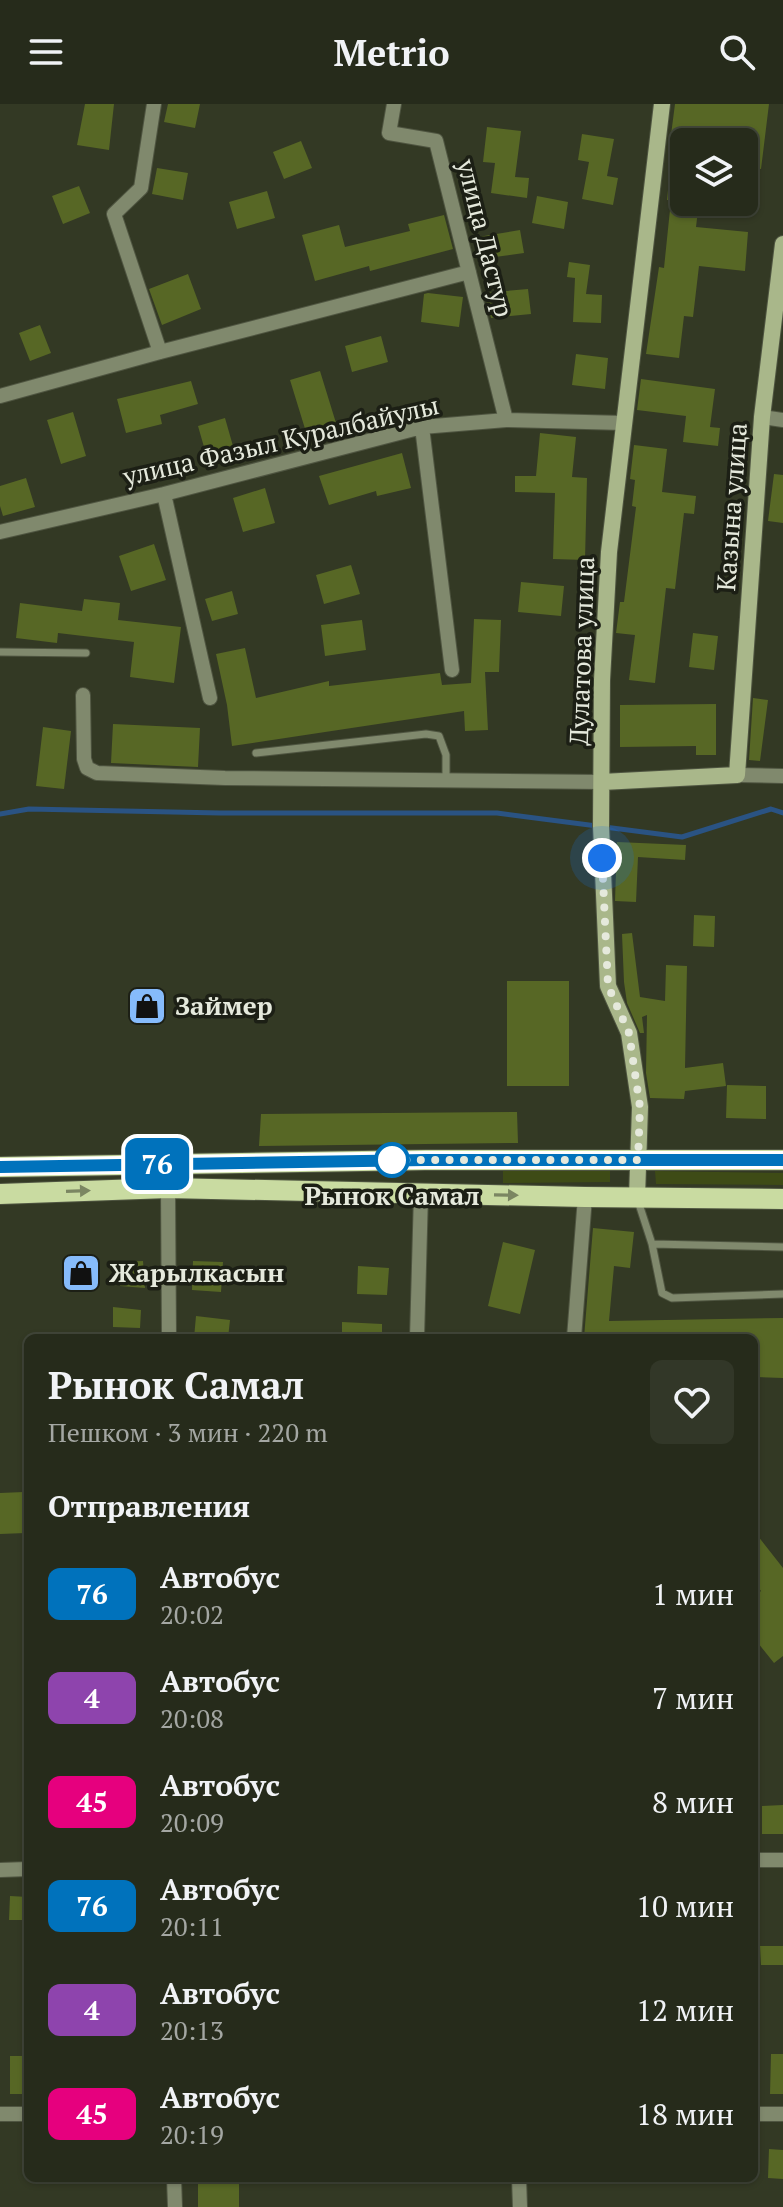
<!DOCTYPE html>
<html lang="ru">
<head>
<meta charset="utf-8">
<style>
  :root { --surface:#262b1b; --page:#323728; --text:#f1f3f6; --muted:#a4a7a3; --line:#42473a }
  body { margin:0; font-family:"PT Serif",serif; background:var(--page); color:var(--text); height:100vh; display:flex; flex-direction:column; font-size:30px; white-space:nowrap }
  * { box-sizing:border-box; margin:0 }
  p { font-size:26px; color:var(--muted) }
  .icon { flex:none; width:44px; height:44px; fill:none; stroke:currentColor; stroke-width:2; stroke-linecap:round; stroke-linejoin:round }
  .map { position:relative; flex:1; overflow:hidden }
  .side { position:absolute; left:24px; top:1230px; width:734px; height:848px; display:flex; flex-direction:column; background:var(--surface); border-radius:12px; box-shadow:0 2px 6px #0004,0 0 0 2px var(--line) }
  .side>* { flex:none }
  .badge { padding:0 16px; border-radius:12px; font-size:28px; line-height:52px }
  .controls { position:absolute; left:670px; top:24px; display:grid; gap:16px }
  .controls a { display:grid; place-items:center; width:88px; height:88px; border-radius:12px; background:var(--surface); box-shadow:0 2px 6px #0004,0 0 0 2px var(--line); font-size:40px }
  .you { position:absolute; width:40px; height:40px; margin:-20px; border:6px solid #fff; border-radius:50%; background:#1a73e8; box-shadow:0 0 0 12px #1a73e833 }
  .map>.badge { position:absolute; translate:-50% -50%; box-shadow:0 0 0 4px #fff }
  h2 { padding:0 24px; font-size:30px; line-height:72px }
  .round { display:grid; place-items:center; flex:none; width:84px; height:84px; border-radius:12px; background:var(--page) }
  .head { display:flex; align-items:center; justify-content:space-between; height:136px; padding:0 24px }
  h1 { font-size:38px; font-weight:800; line-height:60px }
  ul { padding:0; list-style:none }
  li { display:flex; align-items:center; gap:24px; height:104px; padding:0 24px }
  li div { flex:1 }
  li b { display:block; font-size:30px }
  li em { font-style:normal }
  li .badge { min-width:88px; font-weight:700; text-align:center }
  header { display:flex; justify-content:space-between; align-items:center; height:104px; padding:0 24px; background:var(--surface); font-size:36px; font-weight:800 }
  .map>svg:first-child { display:block }
  .green { fill:#3e4b16 }
  .lines { fill:none; stroke-linecap:round; stroke-linejoin:round }
  .stream { stroke:#2a5383; stroke-width:5 }
  .building { fill:#576725 }
  .lane-casing { stroke:#4f5541; stroke-width:9 }
  .street-casing { stroke:#4f5541; stroke-width:16 }
  .secondary-casing { stroke:#4f5541; stroke-width:18 }
  .primary-casing { stroke:#4f5541; stroke-width:22 }
  .lane { stroke:#80896d; stroke-width:7 }
  .street { stroke:#80896d; stroke-width:14 }
  .secondary { stroke:#a9b78a; stroke-width:16 }
  .primary { stroke:#c9dba1; stroke-width:20 }
  .oneway { fill:#7b8662 }
  .line-casing { stroke:#fff; stroke-width:18 }
  .line { stroke:#0072bc; stroke-width:12 }
  .walk { stroke:#e5e9dc; stroke-width:8; stroke-dasharray:0 14.4 }
  .stop-dot { fill:#fff; stroke:#0072bc; stroke-width:4 }
  .labels { text-anchor:middle; stroke-width:7; stroke-linejoin:round; paint-order:stroke }
  .street-label { font-size:26px; fill:#e5e9dc; stroke:#1c1f15 }
  .poi-label { font-size:26px; font-weight:bold; fill:#e5e9dc; stroke:#1c1f15; text-anchor:start }
  .stop-label { font-size:26px; font-weight:bold; fill:#e5e9dc; stroke:#1c1f15 }
</style>
</head>
<body>
<header><svg class="icon" aria-label="menu" viewBox="0 0 24 24"><path d="M4 6h16M4 12h16M4 18h16"/></svg>Metrio<svg class="icon" aria-label="search" viewBox="0 0 24 24"><circle cx="10" cy="10" r="6"/><path d="M15 15l6 6"/></svg></header>
<div class="map">
<svg width="783" height="2103" viewBox="0 0 783 2103">
  <rect width="100%" height="100%" fill="#333924"/>
  <!-- green -->
  <path class="green" d="M503,1067H610V1078L503,1079Z
    M655,1067L783,1069V1081L656,1080Z"/>
  <g class="lines">
    <!-- stream -->
    <path class="stream" d="M0,710L29,705L220,709H497L682,733L771,705L783,709"/>
  </g>
  <!-- building -->
  <path class="building" d="M85,0H114L109,46L77,41Z
    M168,0H200L195,24L164,18Z
    M675,0H769L761,65L744,63V38H684V98H699L696,123L748,128L745,167L699,162L693,213L684,212L679,254L646,250L659,163L664,164L671,96H667L671,55L668,54Z
    M487,23L521,27L515,73L529,74L527,94L491,89L495,59L483,58Z
    M582,30L614,35L607,72L618,74L613,101L582,95L589,58L578,56Z
    M301,37L312,64L284,75L273,48Z
    M157,64L188,69L183,96L152,90Z
    M79,82L90,109L63,120L52,92Z
    M267,87L275,114L237,125L229,98Z
    M537,92L568,98L564,125L532,119Z
    M444,111L453,145L370,167L369,162L315,177L302,131L339,121L345,143L410,127L408,120Z
    M520,126L524,149L480,155L478,133Z
    M569,158L590,161L586,190L602,191L601,219L573,218L575,174L567,173Z
    M188,170L201,205L162,221L149,185Z
    M528,185L531,210L491,214L485,189Z
    M428,189L463,193L459,223L421,218L424,190Z
    M40,221L51,249L30,257L19,229Z
    M381,232L388,258L352,268L345,242Z
    M576,250L608,254L605,285L572,281Z
    M320,267L336,319L306,328L290,276Z
    M641,275L715,285L710,323L720,324L718,342L683,338L686,312L637,306Z
    M191,277L198,300L160,311L162,320L126,329L117,295Z
    M73,308L86,352L61,360L47,316Z
    M225,314L235,349L208,357L198,322Z
    M540,329L576,333L572,373L587,374L585,456L553,455L555,389L515,388V372H536Z
    M634,341L667,345L662,388L696,392L694,410L684,409L675,485L666,484L655,579L629,576L635,531L616,529L620,498H624L636,403L632,402L635,376L630,375Z
    M402,349L411,384L377,392L376,387L329,401L319,372Z
    M774,370L783,371V419L768,417Z
    M26,374L35,403L3,412L0,402V382Z
    M265,384L275,419L243,428L233,394Z
    M154,440L166,476L131,487L119,452Z
    M351,461L360,490L324,500L316,471Z
    M521,478L564,482L561,512L518,508Z
    M232,487L238,510L212,517L205,495Z
    M84,495L120,499L118,516L181,523L174,579L130,573L134,538L58,529L57,539L16,534L20,499L82,507Z
    M474,515L501,516L499,568H485L488,626L465,627L464,607L232,642L227,601L216,550L245,544L256,594L329,577V582L440,569L442,581L471,579Z
    M362,516L366,546L325,552L321,521Z
    M693,529L718,532L714,566L689,563Z
    M753,594L768,596L760,657L749,656Z
    M716,600V651H696V642L620,643V601Z
    M113,620L200,624L198,663L111,659Z
    M43,623L71,627L64,685L36,682Z
    M617,738L686,741L685,756L638,753L636,798L615,797Z
    M694,811L715,812L714,843L693,842Z
    M632,829L640,893L665,897L666,861L687,862L685,964L723,959L726,982L685,987L684,995L650,994L646,969L647,911L642,913L644,929H640L627,899L624,878L622,830Z
    M507,877H569V982H507Z
    M727,981L766,982V1015L726,1014Z
    M517,1008L518,1039L259,1042L261,1010Z
    M593,1124L634,1128L630,1164L614,1162L609,1217L783,1214V1274L754,1273V1234H584Z
    M503,1138L535,1146L520,1210L488,1202Z
    M143,1157L145,1184L120,1182L118,1158Z
    M193,1157L223,1158L221,1188L192,1186Z
    M358,1162L389,1164L387,1191L357,1190Z
    M113,1203L141,1206L140,1224L113,1223Z
    M196,1212L230,1216L228,1234H194Z
    M342,1218L382,1220V1234H342Z
    M24,1388L26,1429L0,1430V1389Z
    M754,1427L783,1464V1552L774,1559L754,1534V1493L761,1487L754,1478Z
    M783,1701V1730H762V1702Z
    M10,1792L28,1793V1816H9Z
    M760,1842H783V1861H761Z
    M771,1950H783V1990H770Z
    M10,1952H26L28,1990H10Z
    M769,2045L783,2046V2075L768,2074Z
    M198,2074H239V2103H198Z"/>
  <g class="lines">
    <!-- lane casing -->
    <g class="lane-casing">
      <path id="lane" d="M0,548L86,549
        M256,649L426,630L439,632L446,651V675
        M638,1097L652,1140L662,1189L672,1194L783,1190
        M652,1140L783,1143"/>
    </g>
    <!-- street casing -->
    <g class="street-casing">
      <path id="street" d="M154,0L141,84L114,110L160,248
        M394,0L389,29L436,37L506,316
        M0,292L160,248L469,168
        M762,313L783,316
        M422,323L452,566
        M164,390L210,594
        M0,428L164,390L422,323L506,316L624,319
        M83,591L84,655L87,664L97,669L225,674L602,678
        M737,671L783,672
        M168,1084L169,1234
        M417,1234L421,1090
        M574,1234L585,1093
        M754,1756H783
        M0,1766L28,1765
        M0,2010H28
        M754,2010H783
        M174,2074L175,2103
        M519,2074L520,2103"/>
    </g>
    <!-- secondary casing -->
    <g class="secondary-casing">
      <path id="secondary" d="M602,678L737,671L762,313L783,140
        M637,1093L640,1003L629,929L608,882L601,722L602,576L609,448L662,0"/>
    </g>
    <!-- primary casing -->
    <g class="primary-casing">
      <path id="primary" d="M0,1063L425,1056H783
        M0,1090L168,1084L585,1093L783,1095"/>
    </g>
    <!-- lane -->
    <use href="#lane" class="lane"/>
    <!-- street -->
    <use href="#street" class="street"/>
    <!-- secondary -->
    <use href="#secondary" class="secondary"/>
    <!-- primary -->
    <use href="#primary" class="primary"/>
  </g>
  <!-- one-way arrows -->
  <defs><path id="oneway-solid" d="M-6-.8H1V-3.2L6.5 0L1 3.2V.8H-6Z" transform="scale(2)"/></defs>
  <g class="oneway">
    <use href="#oneway-solid" transform="translate(78 1087) rotate(-2)"/>
    <use href="#oneway-solid" transform="translate(506 1091) rotate(1)"/>
  </g>
  <g class="lines">
    <!-- line casing -->
    <g class="line-casing">
      <path id="line" d="M0,1063L425,1056H783"/>
    </g>
    <!-- line -->
    <use href="#line" class="line"/>
    <!-- walk -->
    <path class="walk" d="M392,1056H638L640,1003L629,929L608,882L602,754"/>
  </g>
  <!-- icons -->
  <defs>
    <g id="shop-square" transform="scale(2)"><rect x="-9" y="-9" width="18" height="18" rx="4" fill="#86bbfb" stroke="#1c1f15"/><path d="M-5-2.5h2.3a2.7 3.5 0 0 1 5.4 0H5L5.5 6h-11ZM-1.5-2.5h3a1.5 2.3 0 0 0-3 0Z" fill="#111"/></g>
  </defs>
  <g fill-rule="evenodd">
    <use href="#shop-square" x="147" y="902"/>
    <use href="#shop-square" x="81" y="1169"/>
  </g>
  <!-- markers -->
  <circle class="stop-dot" cx="392" cy="1056" r="16"/>
  <g class="labels">
    <!-- street labels -->
    <g class="street-label">
      <text transform="translate(485 134) rotate(76)" y="9">улица Дастур</text>
      <text transform="translate(281 337) rotate(-13)" y="9">улица Фазыл Куралбайулы</text>
      <text transform="translate(732 403) rotate(-86)" y="9">Казына улица</text>
      <text transform="translate(582 547) rotate(-88)" y="9">Дулатова улица</text>
    </g>
    <!-- poi labels -->
    <g class="poi-label">
      <text x="175" y="911">Займер</text>
      <text x="109" y="1178">Жарылкасын</text>
    </g>
    <!-- stop labels -->
    <g class="stop-label">
      <text x="392" y="1101">Рынок Самал</text>
    </g>
  </g>
</svg>
<div class="controls">
<a><svg class="icon" aria-label="layers" viewBox="0 0 24 24"><path d="M12 4l9 5-9 5-9-5zM3 14l9 5 9-5"/></svg></a>
</div>
<div class="you" style="left:602px;top:754px"></div>
<b class="badge" style="left:157px;top:1060px;background:#0072bc;color:#fff">76</b>
<section class="side">
<div class="head"><div><h1>Рынок Самал</h1><p>Пешком · 3 мин · 220 m</p></div><a class="round"><svg class="icon" aria-label="heart" viewBox="0 0 24 24"><path d="M12 20l-8-8c-3-5 5-10 8-4 3-6 11-1 8 4z"/></svg></a></div>
<h2>Отправления</h2>
<ul>
<li><span class="badge" style="background:#0072bc;color:#fff">76</span><div><b>Автобус</b><p>20:02</p></div><em>1 мин</em></li>
<li><span class="badge" style="background:#8e44ad;color:#fff">4</span><div><b>Автобус</b><p>20:08</p></div><em>7 мин</em></li>
<li><span class="badge" style="background:#e6007e;color:#fff">45</span><div><b>Автобус</b><p>20:09</p></div><em>8 мин</em></li>
<li><span class="badge" style="background:#0072bc;color:#fff">76</span><div><b>Автобус</b><p>20:11</p></div><em>10 мин</em></li>
<li><span class="badge" style="background:#8e44ad;color:#fff">4</span><div><b>Автобус</b><p>20:13</p></div><em>12 мин</em></li>
<li><span class="badge" style="background:#e6007e;color:#fff">45</span><div><b>Автобус</b><p>20:19</p></div><em>18 мин</em></li>
</ul>
</section>
</div>
</body>
</html>
